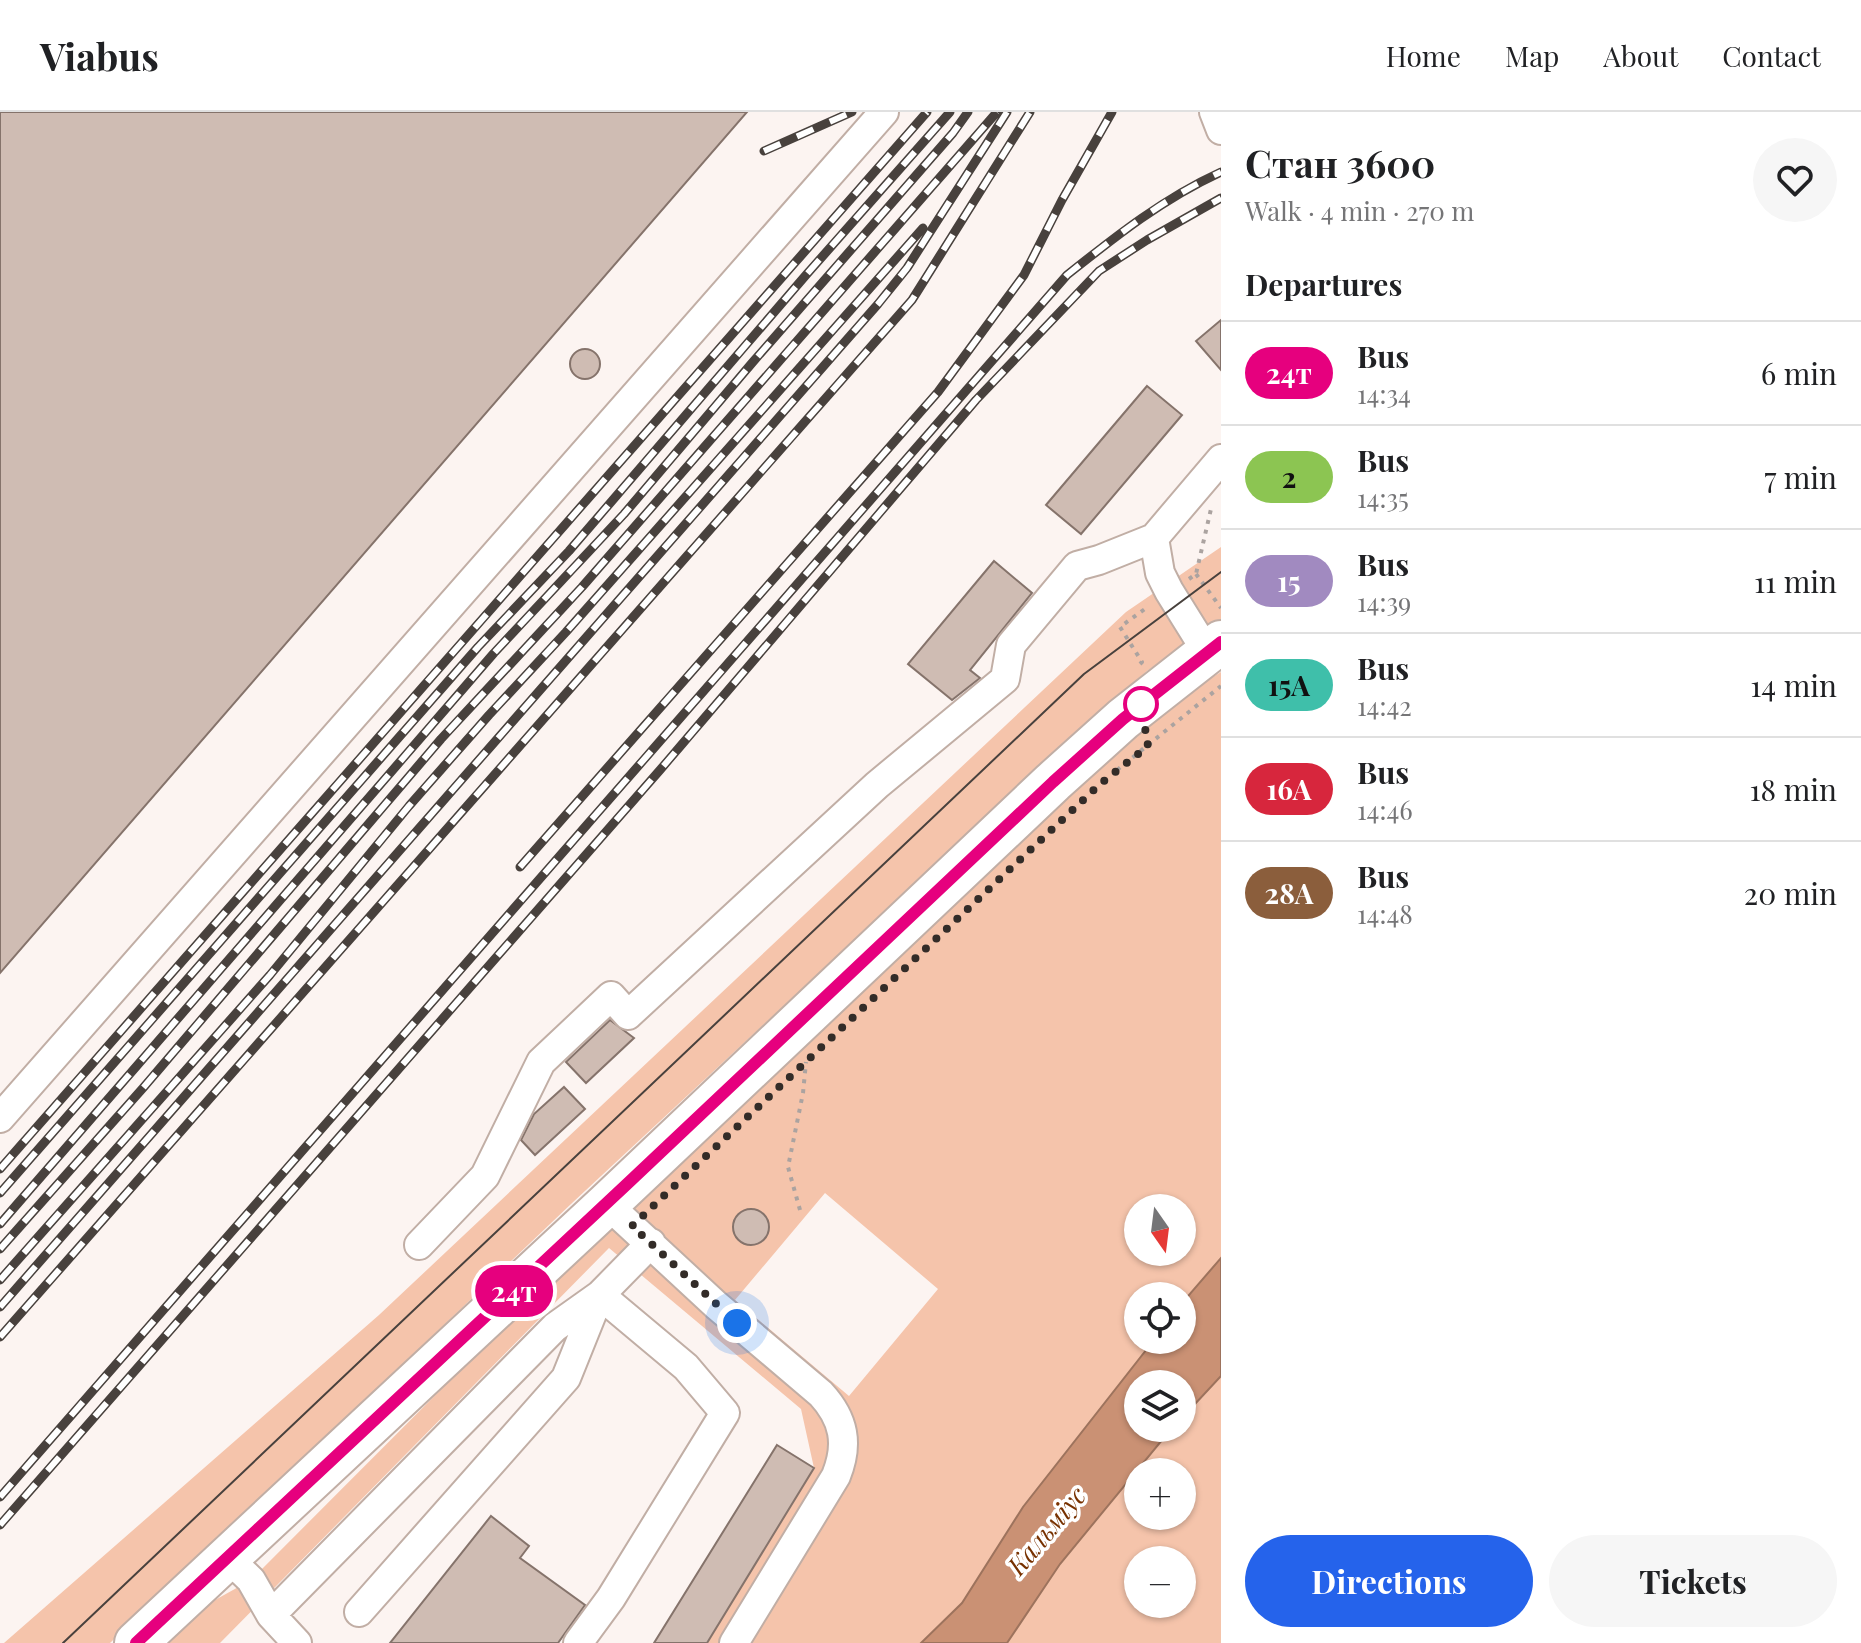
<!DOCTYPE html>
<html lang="en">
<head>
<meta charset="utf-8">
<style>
  :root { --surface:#fff; --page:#f6f6f6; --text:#202124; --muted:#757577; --line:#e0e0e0; --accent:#2563eb }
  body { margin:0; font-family:"Playfair Display",serif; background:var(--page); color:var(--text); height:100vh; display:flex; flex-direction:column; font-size:30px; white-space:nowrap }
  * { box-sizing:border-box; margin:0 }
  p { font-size:26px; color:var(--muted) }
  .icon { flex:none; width:44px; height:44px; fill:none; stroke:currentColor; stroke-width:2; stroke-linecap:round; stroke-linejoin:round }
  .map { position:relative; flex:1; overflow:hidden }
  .sheet { display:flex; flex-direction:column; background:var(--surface); width:640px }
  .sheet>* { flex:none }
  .badge { padding:0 16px; border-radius:26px; font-size:28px; line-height:52px }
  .needle { width:52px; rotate:166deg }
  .fabs { position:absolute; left:1124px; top:1082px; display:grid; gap:16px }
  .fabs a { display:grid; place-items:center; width:72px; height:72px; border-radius:50%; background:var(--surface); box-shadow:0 2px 6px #0004; font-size:40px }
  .you { position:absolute; width:40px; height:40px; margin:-20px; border:6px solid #fff; border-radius:50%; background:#1a73e8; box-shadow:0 0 0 12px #1a73e833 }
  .map>.badge { position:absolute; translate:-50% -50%; box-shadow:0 0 0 4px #fff }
  h2 { padding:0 24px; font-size:30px; line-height:72px }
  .round { display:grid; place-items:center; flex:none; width:84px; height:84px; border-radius:42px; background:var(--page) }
  .head { display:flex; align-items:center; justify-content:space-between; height:136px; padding:0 24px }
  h1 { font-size:38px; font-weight:700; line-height:60px }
  .button { display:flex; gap:16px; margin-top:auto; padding:16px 24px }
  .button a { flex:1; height:92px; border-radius:48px; background:var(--accent); color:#fff; font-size:32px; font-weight:700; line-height:92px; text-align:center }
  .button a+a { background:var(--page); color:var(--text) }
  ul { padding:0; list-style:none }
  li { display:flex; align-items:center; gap:24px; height:104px; padding:0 24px; border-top:2px solid var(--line) }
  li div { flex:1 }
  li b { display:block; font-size:30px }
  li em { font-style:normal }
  li .badge { min-width:88px; font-weight:700; text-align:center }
  header { display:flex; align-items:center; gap:48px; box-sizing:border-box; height:112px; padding:0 40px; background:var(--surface); border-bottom:2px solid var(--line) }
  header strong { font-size:38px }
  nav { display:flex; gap:44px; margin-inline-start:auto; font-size:28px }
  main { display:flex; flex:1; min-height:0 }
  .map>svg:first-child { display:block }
  .green { fill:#f5c4ab; fill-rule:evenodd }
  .water { fill:#ca9174; stroke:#9d735d; stroke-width:2 }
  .building { fill:#cfbcb3; stroke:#85736b; stroke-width:2 }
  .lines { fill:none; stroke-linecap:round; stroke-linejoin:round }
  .minor-casing { stroke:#c1aea5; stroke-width:32 }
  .highway-casing { stroke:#c1aea5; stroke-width:46 }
  .path { stroke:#aba3a0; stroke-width:4; stroke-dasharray:4 6; stroke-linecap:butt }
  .minor { stroke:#fff; stroke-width:28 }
  .highway { stroke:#fff; stroke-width:42 }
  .tram { stroke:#48413d; stroke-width:2 }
  .rail-casing { stroke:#48413d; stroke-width:9 }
  .rail { stroke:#fff; stroke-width:6; stroke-dasharray:18; stroke-linecap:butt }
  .line-casing { stroke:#fff; stroke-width:18 }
  .line { stroke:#e6007e; stroke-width:12 }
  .walk { stroke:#332c28; stroke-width:8; stroke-dasharray:0 14.4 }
  .stop-dot { fill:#fff; stroke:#e6007e; stroke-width:4 }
  .labels { text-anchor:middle; stroke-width:7; stroke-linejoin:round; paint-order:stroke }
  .water-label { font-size:26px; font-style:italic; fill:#773100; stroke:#fff }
</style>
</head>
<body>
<header>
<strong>Viabus</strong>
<nav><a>Home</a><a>Map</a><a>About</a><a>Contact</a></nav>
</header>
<main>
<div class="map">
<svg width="1221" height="1531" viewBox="0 0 1221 1531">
  <rect width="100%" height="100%" fill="#fcf4f1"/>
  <!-- green -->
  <path class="green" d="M1221,435V507L1147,559L1063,634L571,1092L110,1531H4L379,1203L1126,500Z
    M1221,560V1146L1182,1191V1184H1138V1228H1154L1023,1395L962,1491L921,1531H707L814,1356L801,1297L609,1136L220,1531H168L206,1493L251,1468L617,1101L1095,656L1173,589ZM825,1081L938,1177L849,1284L735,1188ZM1138,1096H1182V1140H1138Z
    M1221,1264V1531H1007L1060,1452L1156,1334L1172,1316H1182V1306ZM1138,1360H1182V1404H1138ZM1138,1448H1182V1492H1138Z"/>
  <!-- water -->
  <path class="water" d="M1221,1146V1264L1182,1306V1272H1138V1316H1172L1060,1452L1007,1531H921L962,1491L1023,1395L1154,1228H1182V1191Z"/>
  <!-- building -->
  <path class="building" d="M0,0H747L0,861Z
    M1221,208V258L1196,229Z
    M570 252a15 15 0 1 1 30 0a15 15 0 1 1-30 0Z
    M1147,274L1182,303L1081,422L1046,393Z
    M994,449L1032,481L970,558L980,566L952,588L908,552Z
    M610,908L634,926L586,971L566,950Z
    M564,975L585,997L535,1043L521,1028L534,1002Z
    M733 1115a18 18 0 1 1 36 0a18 18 0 1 1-36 0Z
    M777,1333L814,1356L707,1531H654Z
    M491,1404L529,1434L520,1446L585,1493L558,1531H390Z"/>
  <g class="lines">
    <!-- minor casing -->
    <g class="minor-casing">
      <path id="minor" d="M1214,0L1221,18
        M1154,426L1160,461L1169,479L1207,540
        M0,1006L884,0
        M607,1092L716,1193L821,1282C844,1307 849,1332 836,1364L734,1531
        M419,1133L485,1064L541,950L611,884L628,903L877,673L1005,567L1011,533L1077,454L1099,448L1154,426L1221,347
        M228,1446L251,1468L271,1503L297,1531
        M359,1500L566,1266L599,1184
        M271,1503L555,1215L600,1183L651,1131
        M578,1531L611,1486L725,1301L686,1255L600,1183"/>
    </g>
    <!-- highway casing -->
    <g class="highway-casing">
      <path id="highway" d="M136,1531L607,1092L1053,670L1123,607L1221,530"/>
    </g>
    <!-- path -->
    <path class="path" d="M1196,462L1221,496
      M1189,467L1196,462L1211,397
      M1140,552L1142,550L1120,515L1149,494
      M1117,658L1221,574
      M800,1098L788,1055L803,981L806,950"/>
    <!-- minor -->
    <use href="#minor" class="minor"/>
    <!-- highway -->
    <use href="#highway" class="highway"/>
    <!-- tram -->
    <path class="tram" d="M63,1531L1084,562L1221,460"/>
    <!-- rail casing -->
    <g class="rail-casing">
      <path id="rail" d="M764,39L852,0
        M520,755L938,280L1024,163L1062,88L1112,0
        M0,1057L927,0
        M0,1081L478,535L569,439L806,163L950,0
        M0,1112L494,541L624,402L752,251L953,21L968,0
        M0,1137L143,976L441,627L582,475L997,0
        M0,1168L270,863L409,694L489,603L566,520L923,116
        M0,1195L878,192L907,156L1007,0
        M0,1225L912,188L1030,0
        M0,1385L1067,163C1116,124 1164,86 1221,60
        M0,1413L660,658L976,288L1099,159L1147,128L1221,86"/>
    </g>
    <!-- rail -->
    <use href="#rail" class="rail"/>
  </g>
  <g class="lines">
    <!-- line casing -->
    <g class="line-casing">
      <path id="line" d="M136,1531L626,1073L1053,670L1123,607L1221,530"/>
    </g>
    <!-- line -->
    <use href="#line" class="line"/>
    <!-- walk -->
    <path class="walk" d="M737,1211L632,1114L1099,673L1148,634L1141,592"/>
  </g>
  <!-- markers -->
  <circle class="stop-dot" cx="1141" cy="592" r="16"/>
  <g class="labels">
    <!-- water labels -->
    <g class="water-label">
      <text transform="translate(1047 1419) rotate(-50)" y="9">Кальміус</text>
    </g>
  </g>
</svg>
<div class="fabs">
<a><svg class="needle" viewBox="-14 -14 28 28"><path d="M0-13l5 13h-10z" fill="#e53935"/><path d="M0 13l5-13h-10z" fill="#757577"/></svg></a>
<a><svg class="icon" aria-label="locate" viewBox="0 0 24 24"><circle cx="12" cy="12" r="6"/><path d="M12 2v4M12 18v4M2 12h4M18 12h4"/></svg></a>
<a><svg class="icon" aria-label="layers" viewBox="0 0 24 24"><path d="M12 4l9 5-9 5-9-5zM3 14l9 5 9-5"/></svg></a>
<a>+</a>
<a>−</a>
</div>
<div class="you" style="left:737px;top:1211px"></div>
<b class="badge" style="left:514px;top:1179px;background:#e6007e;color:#fff">24т</b>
</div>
<section class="sheet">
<div class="head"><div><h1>Стан 3600</h1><p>Walk · 4 min · 270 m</p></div><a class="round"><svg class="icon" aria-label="heart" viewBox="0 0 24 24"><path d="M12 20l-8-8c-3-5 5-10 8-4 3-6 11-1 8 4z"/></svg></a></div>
<h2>Departures</h2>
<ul>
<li><span class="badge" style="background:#e6007e;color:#fff">24т</span><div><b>Bus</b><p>14:34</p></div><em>6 min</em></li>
<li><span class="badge" style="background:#8cc552;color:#111">2</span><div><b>Bus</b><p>14:35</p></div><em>7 min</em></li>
<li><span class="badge" style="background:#a18ac0;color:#fff">15</span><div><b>Bus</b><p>14:39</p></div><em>11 min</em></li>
<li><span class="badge" style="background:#3fbfaa;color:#111">15А</span><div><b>Bus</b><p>14:42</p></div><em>14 min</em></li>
<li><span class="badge" style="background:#d7263d;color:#fff">16А</span><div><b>Bus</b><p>14:46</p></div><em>18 min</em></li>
<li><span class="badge" style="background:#8b5e3c;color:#fff">28А</span><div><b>Bus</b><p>14:48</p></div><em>20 min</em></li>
</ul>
<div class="button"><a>Directions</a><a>Tickets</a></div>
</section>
</main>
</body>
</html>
